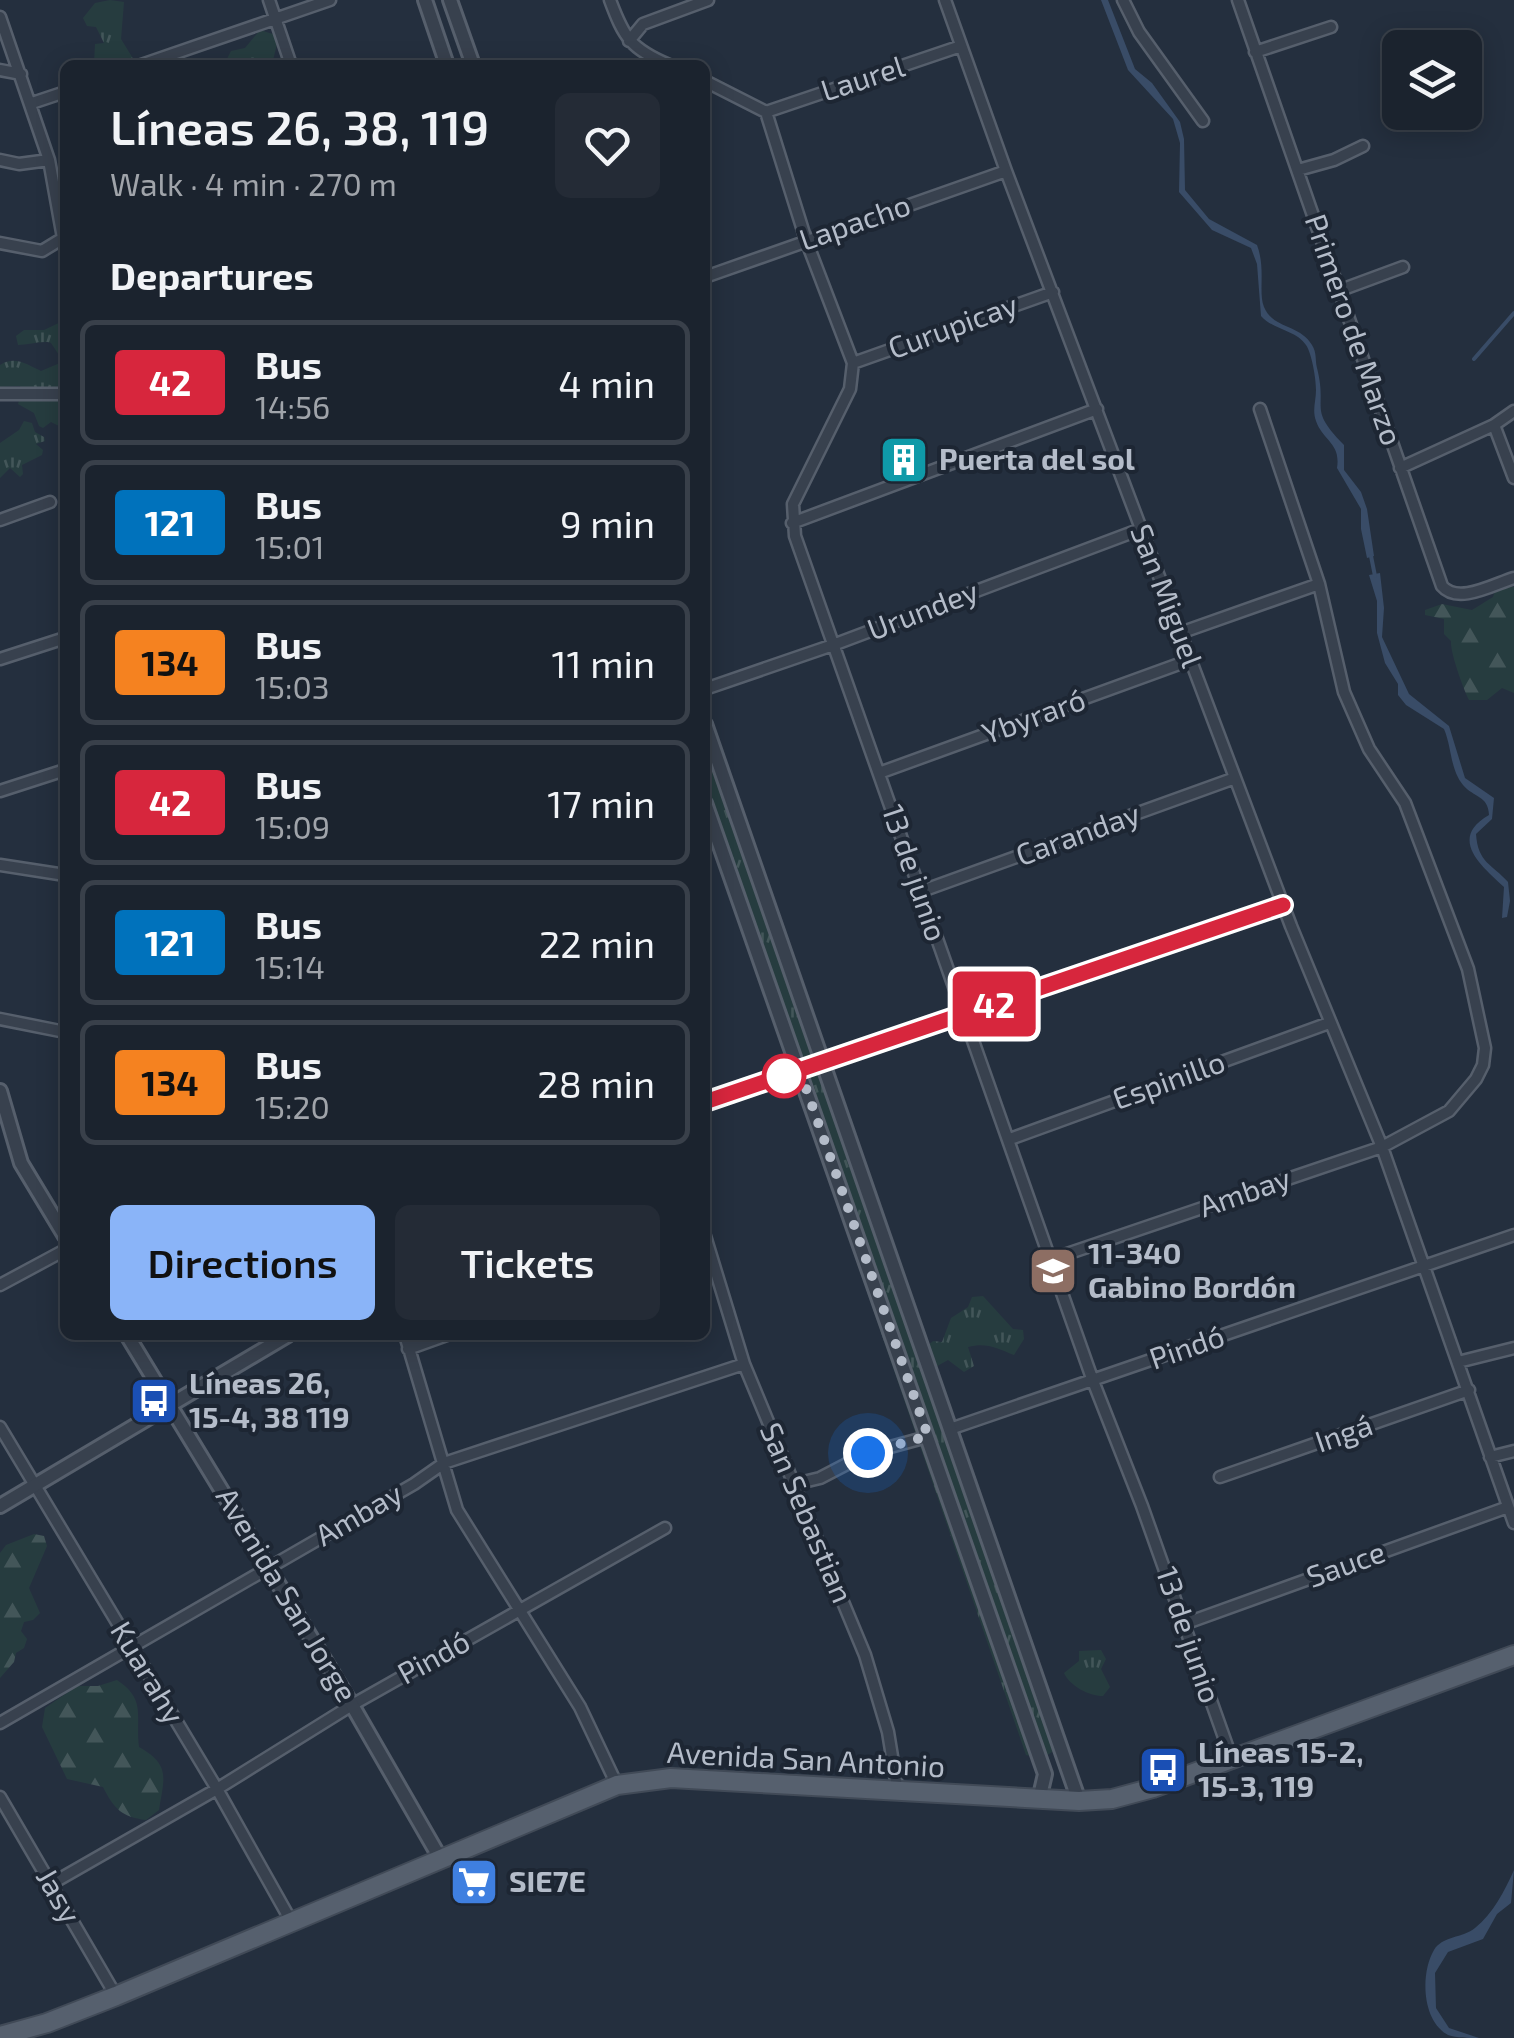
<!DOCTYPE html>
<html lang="en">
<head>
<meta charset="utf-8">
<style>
  :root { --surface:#1b232e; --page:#242b36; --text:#f1f3f6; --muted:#a0a4aa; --line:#39404a; --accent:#8ab4f8 }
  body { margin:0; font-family:"Exo 2",sans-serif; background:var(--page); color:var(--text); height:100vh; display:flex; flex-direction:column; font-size:38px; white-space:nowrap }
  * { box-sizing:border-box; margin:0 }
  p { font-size:32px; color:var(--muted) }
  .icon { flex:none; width:55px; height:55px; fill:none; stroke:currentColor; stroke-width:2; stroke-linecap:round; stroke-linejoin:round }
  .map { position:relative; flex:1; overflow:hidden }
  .details { position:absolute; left:60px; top:60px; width:650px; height:1280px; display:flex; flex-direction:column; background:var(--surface); border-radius:15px; box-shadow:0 5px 25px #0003,0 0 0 2px var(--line) }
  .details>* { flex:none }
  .badge { padding:0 20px; border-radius:8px; font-size:35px; line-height:65px }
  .fabs { position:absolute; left:1382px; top:30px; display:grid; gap:20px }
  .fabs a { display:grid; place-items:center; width:100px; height:100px; border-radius:15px; background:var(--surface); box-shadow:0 5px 25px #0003,0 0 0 2px var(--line); font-size:50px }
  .you { position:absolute; width:50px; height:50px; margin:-25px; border:8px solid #fff; border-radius:50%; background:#1a73e8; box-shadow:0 0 0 15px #1a73e833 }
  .map>.badge { position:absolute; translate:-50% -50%; box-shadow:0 0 0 5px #fff }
  h2 { padding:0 50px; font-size:38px; line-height:90px }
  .round { display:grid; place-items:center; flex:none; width:105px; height:105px; border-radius:15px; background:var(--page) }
  .head { display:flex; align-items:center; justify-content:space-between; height:170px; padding:0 50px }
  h1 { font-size:48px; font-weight:600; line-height:75px }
  .button { display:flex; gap:20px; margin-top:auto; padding:20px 50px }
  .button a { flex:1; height:115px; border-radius:15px; background:var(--accent); color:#111; font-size:40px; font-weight:600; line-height:115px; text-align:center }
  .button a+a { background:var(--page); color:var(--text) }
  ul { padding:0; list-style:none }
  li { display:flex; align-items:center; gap:30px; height:125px; margin:0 20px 15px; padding:0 30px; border:5px solid var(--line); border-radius:15px }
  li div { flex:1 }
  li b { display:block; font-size:38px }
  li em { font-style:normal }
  li .badge { min-width:110px; font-weight:700; text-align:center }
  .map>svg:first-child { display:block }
  .grass { fill:url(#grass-tufts) }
  .forest { fill:url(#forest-firs) }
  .water { fill:#394c67 }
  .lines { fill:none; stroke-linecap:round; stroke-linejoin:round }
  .stream { stroke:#394c67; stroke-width:4 }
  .minor-casing { stroke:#565f6c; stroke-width:15 }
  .tertiary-casing { stroke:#565f6c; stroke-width:18 }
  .primary-casing { stroke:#414a57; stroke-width:22 }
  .minor { stroke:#38414e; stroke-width:10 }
  .tertiary { stroke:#38414e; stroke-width:12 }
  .primary { stroke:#56606e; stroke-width:18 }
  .line-casing { stroke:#fff; stroke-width:22 }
  .line { stroke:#d7263d; stroke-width:15 }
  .walk { stroke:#b4bcc9; stroke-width:10; stroke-dasharray:0 18 }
  .stop-dot { fill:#fff; stroke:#d7263d; stroke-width:5 }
  .labels { text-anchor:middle; stroke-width:8; stroke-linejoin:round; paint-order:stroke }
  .street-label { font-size:30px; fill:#b4bcc9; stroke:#1d2633 }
  .poi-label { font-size:30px; font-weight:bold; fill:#b4bcc9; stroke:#1d2633; text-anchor:start }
</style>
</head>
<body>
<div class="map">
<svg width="1514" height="2038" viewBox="0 0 1514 2038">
  <defs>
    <pattern id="grass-tufts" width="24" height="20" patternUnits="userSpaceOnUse" patternTransform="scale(2.5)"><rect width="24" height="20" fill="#263c3f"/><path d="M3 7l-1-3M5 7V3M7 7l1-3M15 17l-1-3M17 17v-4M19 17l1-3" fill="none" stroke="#435659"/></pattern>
    <pattern id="forest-firs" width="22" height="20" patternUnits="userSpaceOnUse" patternTransform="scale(2.5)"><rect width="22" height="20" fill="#263c3f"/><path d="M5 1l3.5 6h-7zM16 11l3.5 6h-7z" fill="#435659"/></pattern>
  </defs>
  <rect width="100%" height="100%" fill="#242f3e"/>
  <!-- grass -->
  <path class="grass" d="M110,0L124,2L121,39L137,65H122L112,60L94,64L95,44L104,43L96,27L87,26L83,18L95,3Z
    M260,30L279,36L273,60L267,65L214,64L227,59L231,51L245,48Z
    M65,320V429L51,422L43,428L39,426L34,413L18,404L22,390L20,386L0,387V365C15,355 28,365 41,371L60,363L61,358L51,343C45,340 28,345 18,345L16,336L24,330H44Z
    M24,421L32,423L35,432L44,437L45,441L36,444L43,450L42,455L22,465L23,474L20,477L10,468L0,478V443L19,430Z
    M705,734L817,1061L790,1067L705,817Z
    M812,1071H819L926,1347L933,1341L942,1342L951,1318L968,1307L972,1297L983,1296L1013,1329L1023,1330L1024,1339L1014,1355C997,1348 986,1342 968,1347L974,1366L964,1372L948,1360L930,1370L1056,1744L1052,1752L1041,1759L1026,1755L796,1085L799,1077Z
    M1101,1650L1106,1659L1101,1669L1110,1687L1103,1696C1089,1696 1070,1686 1064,1673L1079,1661V1651Z"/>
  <!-- forest -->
  <path class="forest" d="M1501,586L1514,587V693L1502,688L1487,700H1469C1463,688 1450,652 1451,641L1444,634V619L1425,615V610L1442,604L1472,610L1493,597L1496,588Z
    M34,1534L44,1536L47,1546L29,1588L40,1613L33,1620L24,1622L21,1631L27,1639L24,1648L16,1653L14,1662L0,1678V1553L6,1545Z
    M117,1680C147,1700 135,1716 139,1747C171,1765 164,1778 159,1810L146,1820C122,1817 114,1809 103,1787L67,1779L42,1727L45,1708L77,1686H98Z"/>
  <!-- water -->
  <path class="water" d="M1101,0H1108L1135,69L1152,83L1180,122L1184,139L1185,190L1209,219L1257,245C1266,269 1258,292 1264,307C1273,329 1300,324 1312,345C1317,353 1315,360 1317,368C1328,411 1307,407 1344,445V470L1361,492L1367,509L1374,556L1367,558L1361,529V509L1337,468C1341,443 1323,441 1316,421C1312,410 1316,401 1316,390C1316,379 1312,354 1306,345C1296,330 1273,330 1261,316L1257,264L1251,248L1212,230L1179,192L1180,143L1173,119L1128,70Z
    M1380,573L1384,608L1382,637L1409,694L1449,726L1465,778L1494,798L1492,819L1476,834C1478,863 1492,864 1508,882L1510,901L1507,917L1502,918L1504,887C1483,867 1447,839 1489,815C1488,795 1474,798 1463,785C1450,769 1452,748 1444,729L1406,705L1398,695V684L1385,663L1377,633V601L1369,575Z
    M1514,1870L1511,1903L1497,1914L1483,1939L1448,1952L1435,1973L1436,2008L1449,2028L1479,2038C1468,2038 1457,2038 1448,2035C1422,2021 1420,1974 1434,1950C1442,1936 1463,1938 1475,1928C1493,1914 1505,1890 1514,1870Z"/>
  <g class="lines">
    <!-- stream -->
    <path class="stream" d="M1474,359L1514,313
      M1371,556L1375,576"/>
    <!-- minor casing -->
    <g class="minor-casing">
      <path id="minor" d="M269,0L291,65
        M610,0C624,38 631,49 669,65
        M945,0L1006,171L1291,926L1382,1147L1514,1523
        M1123,0L1139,32L1203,121
        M1238,0L1442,586C1458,605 1494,584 1514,578
        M0,17L49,160L63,238
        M629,41L643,24L708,0
        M1255,52L1331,27
        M141,65L330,0
        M0,70L21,74
        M705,81L766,112L806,240L853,363L850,389L793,504L795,536L1093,1381L1142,1506L1231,1757
        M32,103L65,92
        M766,112L961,46
        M0,160L19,164L49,160
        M1298,170L1334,160L1363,146
        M0,243L42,251L65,237
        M705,277L1006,171
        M1338,291L1403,267
        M853,363L1053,292
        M0,394H65
        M1494,425L1514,478
        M1400,468L1494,425L1514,411
        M0,520L50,502
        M792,523L1097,409
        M1180,633L1319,584
        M0,659L65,638
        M705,689L833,645L1141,529
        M879,773L1190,660
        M0,791L65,770
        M0,865L65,875
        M922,891L1235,778
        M0,1019L65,1032
        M824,1062L1283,905
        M1010,1139L1329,1023
        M705,1236L744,1364L865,1655L888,1732L898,1793
        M1052,1259L1382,1147L1449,1111L1476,1079L1483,1065L1485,1048L1468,969L1405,803L1369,749L1344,692L1319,584L1260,409
        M0,1285L65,1250
        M405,1335L457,1510L580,1707L617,1785
        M408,1349L447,1335
        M1458,1362L1514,1348
        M0,1427L217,1789L291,1921
        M950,1429L1514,1235
        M1490,1457L1514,1451
        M1220,1477L1469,1390
        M795,1484L820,1478L868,1453L927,1437
        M1184,1624L1508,1507
        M0,1723L414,1484L444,1463L744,1364
        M0,1797L116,1996
        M51,1884L217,1789L352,1705L665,1528"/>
    </g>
    <!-- tertiary casing -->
    <g class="tertiary-casing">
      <path id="tertiary" d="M425,0L447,65
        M450,0L473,65
        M705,724L1079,1801
        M705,803L1045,1774L1039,1800
        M0,1091L21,1163L65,1236
        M705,1102L824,1062
        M127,1335L352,1705L440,1858
        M0,1506L288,1335"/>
    </g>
    <!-- primary casing -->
    <g class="primary-casing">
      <path id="primary" d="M0,2036L47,2023L116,1996L617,1785L671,1778L1079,1801L1112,1799L1153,1788L1514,1655"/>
    </g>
    <!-- minor -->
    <use href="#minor" class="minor"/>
    <!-- tertiary -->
    <use href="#tertiary" class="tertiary"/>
    <!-- primary -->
    <use href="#primary" class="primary"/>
  </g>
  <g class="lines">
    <!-- line casing -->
    <g class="line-casing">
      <path id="line" d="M705,1102L1283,905"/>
    </g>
    <!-- line -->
    <use href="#line" class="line"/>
    <!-- walk -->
    <path class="walk" d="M784,1076L800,1071L928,1436L868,1453"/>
  </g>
  <!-- icons -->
  <defs>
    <g id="building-square" transform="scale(2.5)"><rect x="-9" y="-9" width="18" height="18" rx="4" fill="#0f9aa8" stroke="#1d2633"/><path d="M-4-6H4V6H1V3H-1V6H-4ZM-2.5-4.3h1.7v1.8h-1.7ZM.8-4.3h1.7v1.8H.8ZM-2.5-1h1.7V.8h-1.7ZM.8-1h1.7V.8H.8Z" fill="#fff"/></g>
    <g id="school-square" transform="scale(2.5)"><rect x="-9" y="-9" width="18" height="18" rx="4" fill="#8d6e63" stroke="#1d2633"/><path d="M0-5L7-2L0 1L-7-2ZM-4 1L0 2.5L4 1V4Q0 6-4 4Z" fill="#fff"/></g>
    <g id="bus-square" transform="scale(2.5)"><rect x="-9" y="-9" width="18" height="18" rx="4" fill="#1a4fb4" stroke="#1d2633"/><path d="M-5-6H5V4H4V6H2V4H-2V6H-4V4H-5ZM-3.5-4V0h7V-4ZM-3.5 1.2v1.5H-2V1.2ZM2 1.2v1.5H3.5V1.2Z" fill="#fff"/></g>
    <g id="supermarket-square" transform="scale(2.5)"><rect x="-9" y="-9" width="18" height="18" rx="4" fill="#3f7fe0" stroke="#1d2633"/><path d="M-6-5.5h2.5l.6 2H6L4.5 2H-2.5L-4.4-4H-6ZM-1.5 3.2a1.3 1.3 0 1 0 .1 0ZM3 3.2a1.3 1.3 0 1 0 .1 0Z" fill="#fff"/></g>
  </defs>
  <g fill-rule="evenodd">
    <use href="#building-square" x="904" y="460"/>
    <use href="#school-square" x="1053" y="1271"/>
    <use href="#bus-square" x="154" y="1401"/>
    <use href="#bus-square" x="1163" y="1770"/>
    <use href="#supermarket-square" x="474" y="1882"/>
  </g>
  <!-- markers -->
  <circle class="stop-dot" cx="784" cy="1076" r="20"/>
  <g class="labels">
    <!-- street labels -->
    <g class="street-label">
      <text transform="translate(863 79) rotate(-18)" y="10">Laurel</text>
      <text transform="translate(855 223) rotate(-19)" y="10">Lapacho</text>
      <text transform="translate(953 327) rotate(-20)" y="10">Curupicay</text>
      <text transform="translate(1353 330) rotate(71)" y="10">Primero de Marzo</text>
      <text transform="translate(1166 596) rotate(69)" y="10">San Miguel</text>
      <text transform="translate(923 611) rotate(-21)" y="10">Urundey</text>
      <text transform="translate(1034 717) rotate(-20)" y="10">Ybyraró</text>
      <text transform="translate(1078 835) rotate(-20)" y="10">Caranday</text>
      <text transform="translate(914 873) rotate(71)" y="10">13 de junio</text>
      <text transform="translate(1169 1081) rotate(-20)" y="10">Espinillo</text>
      <text transform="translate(1245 1193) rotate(-19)" y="10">Ambay</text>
      <text transform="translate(1187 1348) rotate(-19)" y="10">Pindó</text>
      <text transform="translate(1344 1434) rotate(-19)" y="10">Ingá</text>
      <text transform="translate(806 1513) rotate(67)" y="10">San Sebastian</text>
      <text transform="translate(359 1515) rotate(-30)" y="10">Ambay</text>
      <text transform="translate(1346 1565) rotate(-20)" y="10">Sauce</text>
      <text transform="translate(286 1595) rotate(59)" y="10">Avenida San Jorge</text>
      <text transform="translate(1188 1635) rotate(71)" y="10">13 de junio</text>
      <text transform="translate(434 1658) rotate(-29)" y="10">Pindó</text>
      <text transform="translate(147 1673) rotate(59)" y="10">Kuarahy</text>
      <text transform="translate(806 1760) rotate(3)" y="10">Avenida San Antonio</text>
      <text transform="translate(58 1896) rotate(60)" y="10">Jasy</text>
    </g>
    <!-- poi labels -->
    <g class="poi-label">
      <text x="939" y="470">Puerta del sol</text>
      <text x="1088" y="1264">11-340<tspan x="1088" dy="34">Gabino Bordón</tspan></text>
      <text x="189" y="1394">Líneas 26,<tspan x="189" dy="34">15-4, 38 119</tspan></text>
      <text x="1198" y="1763">Líneas 15-2,<tspan x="1198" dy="34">15-3, 119</tspan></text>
      <text x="509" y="1892">SIE7E</text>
    </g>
  </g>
</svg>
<div class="fabs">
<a><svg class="icon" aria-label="layers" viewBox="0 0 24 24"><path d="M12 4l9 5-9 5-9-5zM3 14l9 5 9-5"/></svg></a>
</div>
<div class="you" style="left:868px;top:1453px"></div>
<b class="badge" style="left:994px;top:1004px;background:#d7263d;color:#fff">42</b>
<section class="details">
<div class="head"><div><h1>Líneas 26, 38, 119</h1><p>Walk · 4 min · 270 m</p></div><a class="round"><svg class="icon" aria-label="heart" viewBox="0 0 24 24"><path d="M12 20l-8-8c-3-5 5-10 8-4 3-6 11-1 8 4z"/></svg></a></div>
<h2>Departures</h2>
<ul>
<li><span class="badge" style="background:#d7263d;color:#fff">42</span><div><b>Bus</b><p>14:56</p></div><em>4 min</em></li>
<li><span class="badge" style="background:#0072bc;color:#fff">121</span><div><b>Bus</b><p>15:01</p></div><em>9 min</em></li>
<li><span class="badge" style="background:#f58220;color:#111">134</span><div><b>Bus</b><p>15:03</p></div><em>11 min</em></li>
<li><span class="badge" style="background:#d7263d;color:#fff">42</span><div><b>Bus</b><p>15:09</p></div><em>17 min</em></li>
<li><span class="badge" style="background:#0072bc;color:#fff">121</span><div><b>Bus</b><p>15:14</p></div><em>22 min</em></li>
<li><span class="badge" style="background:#f58220;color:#111">134</span><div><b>Bus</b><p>15:20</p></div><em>28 min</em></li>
</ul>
<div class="button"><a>Directions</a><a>Tickets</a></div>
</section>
</div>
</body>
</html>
